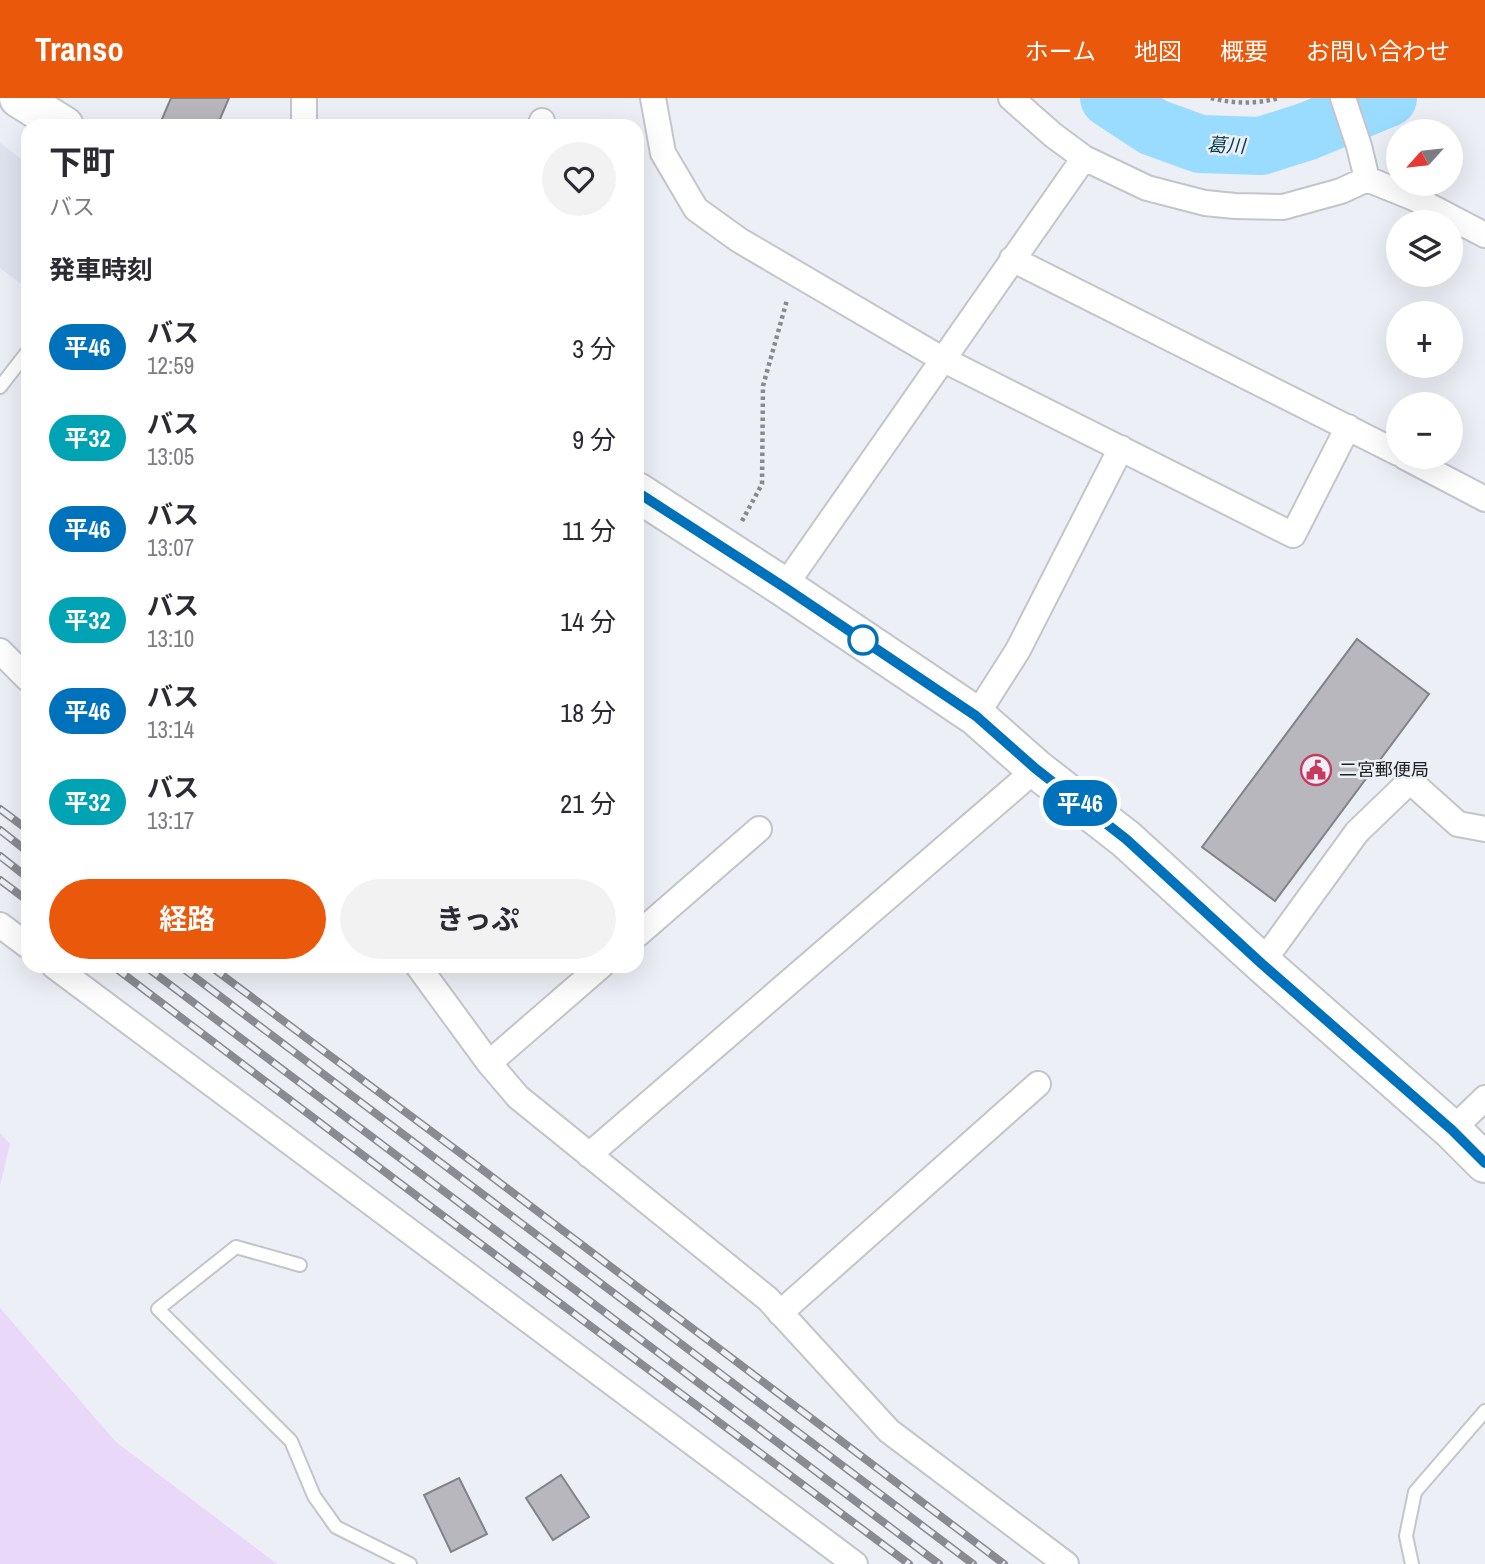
<!DOCTYPE html>
<html lang="ja">
<head>
<meta charset="utf-8">
<style>
  :root { --surface:#fff; --page:#f2f2f3; --text:#2b2b33; --muted:#7c7c81; --accent:#ea580c }
  body { margin:0; font-family:"Archivo Narrow","Noto Sans JP",sans-serif; background:var(--page); color:var(--text); height:100vh; display:flex; flex-direction:column; font-size:26px; white-space:nowrap }
  * { box-sizing:border-box; margin:0 }
  p { font-size:23px; color:var(--muted) }
  .icon { flex:none; width:38px; height:38px; fill:none; stroke:currentColor; stroke-width:2; stroke-linecap:round; stroke-linejoin:round }
  .map { position:relative; flex:1; overflow:hidden }
  .panel { position:absolute; left:21px; top:21px; width:623px; height:854px; display:flex; flex-direction:column; background:var(--surface); border-radius:21px; box-shadow:0 7px 28px #0002 }
  .panel>* { flex:none }
  .badge { padding:0 14px; border-radius:23px; font-size:24px; line-height:46px }
  .needle { width:46px; rotate:243deg }
  .buttons { position:absolute; left:1386px; top:21px; display:grid; gap:14px }
  .buttons a { display:grid; place-items:center; width:77px; height:77px; border-radius:50%; background:var(--surface); box-shadow:0 7px 28px #0002; font-size:35px }
  .map>.badge { position:absolute; translate:-50% -50%; box-shadow:0 0 0 4px #fff }
  h2 { padding:0 28px; font-size:26px; line-height:63px }
  .round { display:grid; place-items:center; flex:none; width:74px; height:74px; border-radius:37px; background:var(--page) }
  .headline { display:flex; align-items:center; justify-content:space-between; height:119px; padding:0 28px }
  h1 { font-size:33px; font-weight:700; line-height:52px }
  .action { display:flex; gap:14px; margin-top:auto; padding:14px 28px }
  .action a { flex:1; height:80px; border-radius:42px; background:var(--accent); color:#fff; font-size:28px; font-weight:700; line-height:80px; text-align:center }
  .action a+a { background:var(--page); color:var(--text) }
  ul { padding:0; list-style:none }
  li { display:flex; align-items:center; gap:21px; height:91px; padding:0 28px }
  li div { flex:1 }
  li b { display:block; font-size:26px }
  li em { font-style:normal }
  li .badge { min-width:77px; font-weight:700; text-align:center }
  header { display:flex; align-items:center; gap:42px; box-sizing:border-box; height:98px; padding:0 35px; background:var(--accent); color:#fff }
  header strong { font-size:33px }
  nav { display:flex; gap:38px; margin-inline-start:auto; font-size:24px }
  .map>svg:first-child { display:block }
  .built { fill:#dee3f0 }
  .green { fill:#ead8f8 }
  .lines { fill:none; stroke-linecap:round; stroke-linejoin:round }
  .river { stroke:#9adcff; stroke-width:58 }
  .building { fill:#b8b7be; stroke:#838288; stroke-width:2 }
  .service-casing { stroke:#c3c5cb; stroke-width:16 }
  .minor-casing { stroke:#c3c5cb; stroke-width:28 }
  .trunk-casing { stroke:#c3c5cb; stroke-width:42 }
  .path { stroke:#898a8f; stroke-width:4.5; stroke-dasharray:3.5 3.5; stroke-linecap:butt }
  .service { stroke:#fff; stroke-width:12 }
  .minor { stroke:#fff; stroke-width:24 }
  .trunk { stroke:#fff; stroke-width:38 }
  .rail-casing { stroke:#898b90; stroke-width:8 }
  .rail { stroke:#edeff6; stroke-width:5; stroke-dasharray:16; stroke-linecap:butt }
  .line-casing { stroke:#fff; stroke-width:16 }
  .line { stroke:#0072bc; stroke-width:10 }
  .stop-dot { fill:#fff; stroke:#0072bc; stroke-width:3.5 }
  .labels { text-anchor:middle; stroke-width:5; stroke-linejoin:round; paint-order:stroke }
  .poi-label { font-size:18px; fill:#202123; stroke:#edeff6; text-anchor:start }
  .water-label { font-size:19px; font-style:italic; fill:#003a50; stroke:#edeff6 }
</style>
</head>
<body>
<header>
<strong>Transo</strong>
<nav><a>ホーム</a><a>地図</a><a>概要</a><a>お問い合わせ</a></nav>
</header>
<div class="map">
<svg width="1485" height="1466" viewBox="0 0 1485 1466">
  <rect width="100%" height="100%" fill="#edeff6"/>
  <!-- built -->
  <path class="built" d="M0,45L28,66V191L0,170Z"/>
  <!-- green -->
  <path class="green" d="M0,1035L10,1046L0,1088Z
    M0,1210L116,1344L277,1466H0Z"/>
  <g class="lines">
    <!-- river -->
    <path class="river" d="M1109,0L1153,29L1200,46L1261,48L1308,33L1388,0"/>
  </g>
  <!-- building -->
  <path class="building" d="M171,0H229L217,28H159Z
    M1357,541L1429,596L1275,803L1202,749Z
    M561,1377L589,1419L553,1442L526,1400Z
    M459,1380L487,1436L451,1454L424,1397Z"/>
  <g class="lines">
    <!-- service casing -->
    <g class="service-casing">
      <path id="service" d="M0,289L28,253
        M300,1167L236,1149L158,1211L291,1343L314,1398L336,1429L410,1466
        M1412,1466L1406,1438L1415,1394L1485,1313"/>
    </g>
    <!-- minor casing -->
    <g class="minor-casing">
      <path id="minor" d="M304,0V28
        M653,0L663,55L696,111L739,142L942,261L1293,437L1348,329
        M1011,0L1053,37L1084,60
        M540,28L542,23
        M1367,81L1414,100L1485,137
        M1012,161L1398,355
        M1405,359L1485,401
        M784,489L1084,60L1147,90L1205,105L1235,108L1283,109L1341,93L1367,81L1359,48L1343,0
        M0,553L28,581
        M976,618L1018,552L1121,350
        M0,827L28,848
        M637,837L759,731
        M1262,865L1357,734L1410,683L1458,726L1485,731
        M54,868L855,1466
        M418,868L489,965L518,999L768,1201L889,1333L1066,1466
        M489,965L601,868
        M1452,1032L1485,1000
        M589,1057L1036,671
        M780,1215L1038,986"/>
    </g>
    <!-- trunk casing -->
    <g class="trunk-casing">
      <path id="trunk" d="M19,0L64,28
        M637,394L784,489L976,618L1036,671L1126,741L1262,865L1452,1032L1485,1065"/>
    </g>
    <!-- path -->
    <path class="path" d="M1211,0C1234,6 1256,6 1279,0
      M742,423L762,386L763,288L787,202"/>
    <!-- service -->
    <use href="#service" class="service"/>
    <!-- minor -->
    <use href="#minor" class="minor"/>
    <!-- trunk -->
    <use href="#trunk" class="trunk"/>
    <!-- rail casing -->
    <g class="rail-casing">
      <path id="rail" d="M0,711L28,732
        M0,732L28,754
        M0,758L28,780
        M0,782L28,803
        M113,868L434,1111L909,1466
        M145,868L939,1466
        M180,868L973,1466
        M210,868L471,1063L1004,1466"/>
    </g>
    <!-- rail -->
    <use href="#rail" class="rail"/>
  </g>
  <g class="lines">
    <!-- line casing -->
    <g class="line-casing">
      <path id="line" d="M637,394L784,489L976,618L1036,671L1126,741L1262,866L1452,1032L1485,1065"/>
    </g>
    <!-- line -->
    <use href="#line" class="line"/>
  </g>
  <!-- icons -->
  <defs>
    <g id="civic-ring" transform="scale(1.575)"><circle r="9.5" fill="#edeff6" stroke="#c8395e" stroke-width="1.5"/><path d="M-.6-6.5H3V-4.5H.6V-3L4-1V1h2V6H-6V1h2V-1L-.6-3ZM-1.2 2.5V6h2.4V2.5Z" fill="#c8395e"/></g>
  </defs>
  <g fill-rule="evenodd">
    <use href="#civic-ring" x="1316" y="672"/>
  </g>
  <!-- markers -->
  <circle class="stop-dot" cx="863" cy="542" r="14"/>
  <g class="labels">
    <!-- poi labels -->
    <g class="poi-label">
      <text x="1339" y="678">二宮郵便局</text>
    </g>
    <!-- water labels -->
    <g class="water-label">
      <text transform="translate(1226 47) rotate(3)" y="7">葛川</text>
    </g>
  </g>
</svg>
<div class="buttons">
<a><svg class="needle" viewBox="-14 -14 28 28"><path d="M0-13l5 13h-10z" fill="#e53935"/><path d="M0 13l5-13h-10z" fill="#7c7c81"/></svg></a>
<a><svg class="icon" aria-label="layers" viewBox="0 0 24 24"><path d="M12 4l9 5-9 5-9-5zM3 14l9 5 9-5"/></svg></a>
<a>+</a>
<a>−</a>
</div>
<b class="badge" style="left:1080px;top:705px;background:#0072bc;color:#fff">平46</b>
<section class="panel">
<div class="headline"><div><h1>下町</h1><p>バス</p></div><a class="round"><svg class="icon" aria-label="heart" viewBox="0 0 24 24"><path d="M12 20l-8-8c-3-5 5-10 8-4 3-6 11-1 8 4z"/></svg></a></div>
<h2>発車時刻</h2>
<ul>
<li><span class="badge" style="background:#0072bc;color:#fff">平46</span><div><b>バス</b><p>12:59</p></div><em>3 分</em></li>
<li><span class="badge" style="background:#00a3b4;color:#fff">平32</span><div><b>バス</b><p>13:05</p></div><em>9 分</em></li>
<li><span class="badge" style="background:#0072bc;color:#fff">平46</span><div><b>バス</b><p>13:07</p></div><em>11 分</em></li>
<li><span class="badge" style="background:#00a3b4;color:#fff">平32</span><div><b>バス</b><p>13:10</p></div><em>14 分</em></li>
<li><span class="badge" style="background:#0072bc;color:#fff">平46</span><div><b>バス</b><p>13:14</p></div><em>18 分</em></li>
<li><span class="badge" style="background:#00a3b4;color:#fff">平32</span><div><b>バス</b><p>13:17</p></div><em>21 分</em></li>
</ul>
<div class="action"><a>経路</a><a>きっぷ</a></div>
</section>
</div>
</body>
</html>
